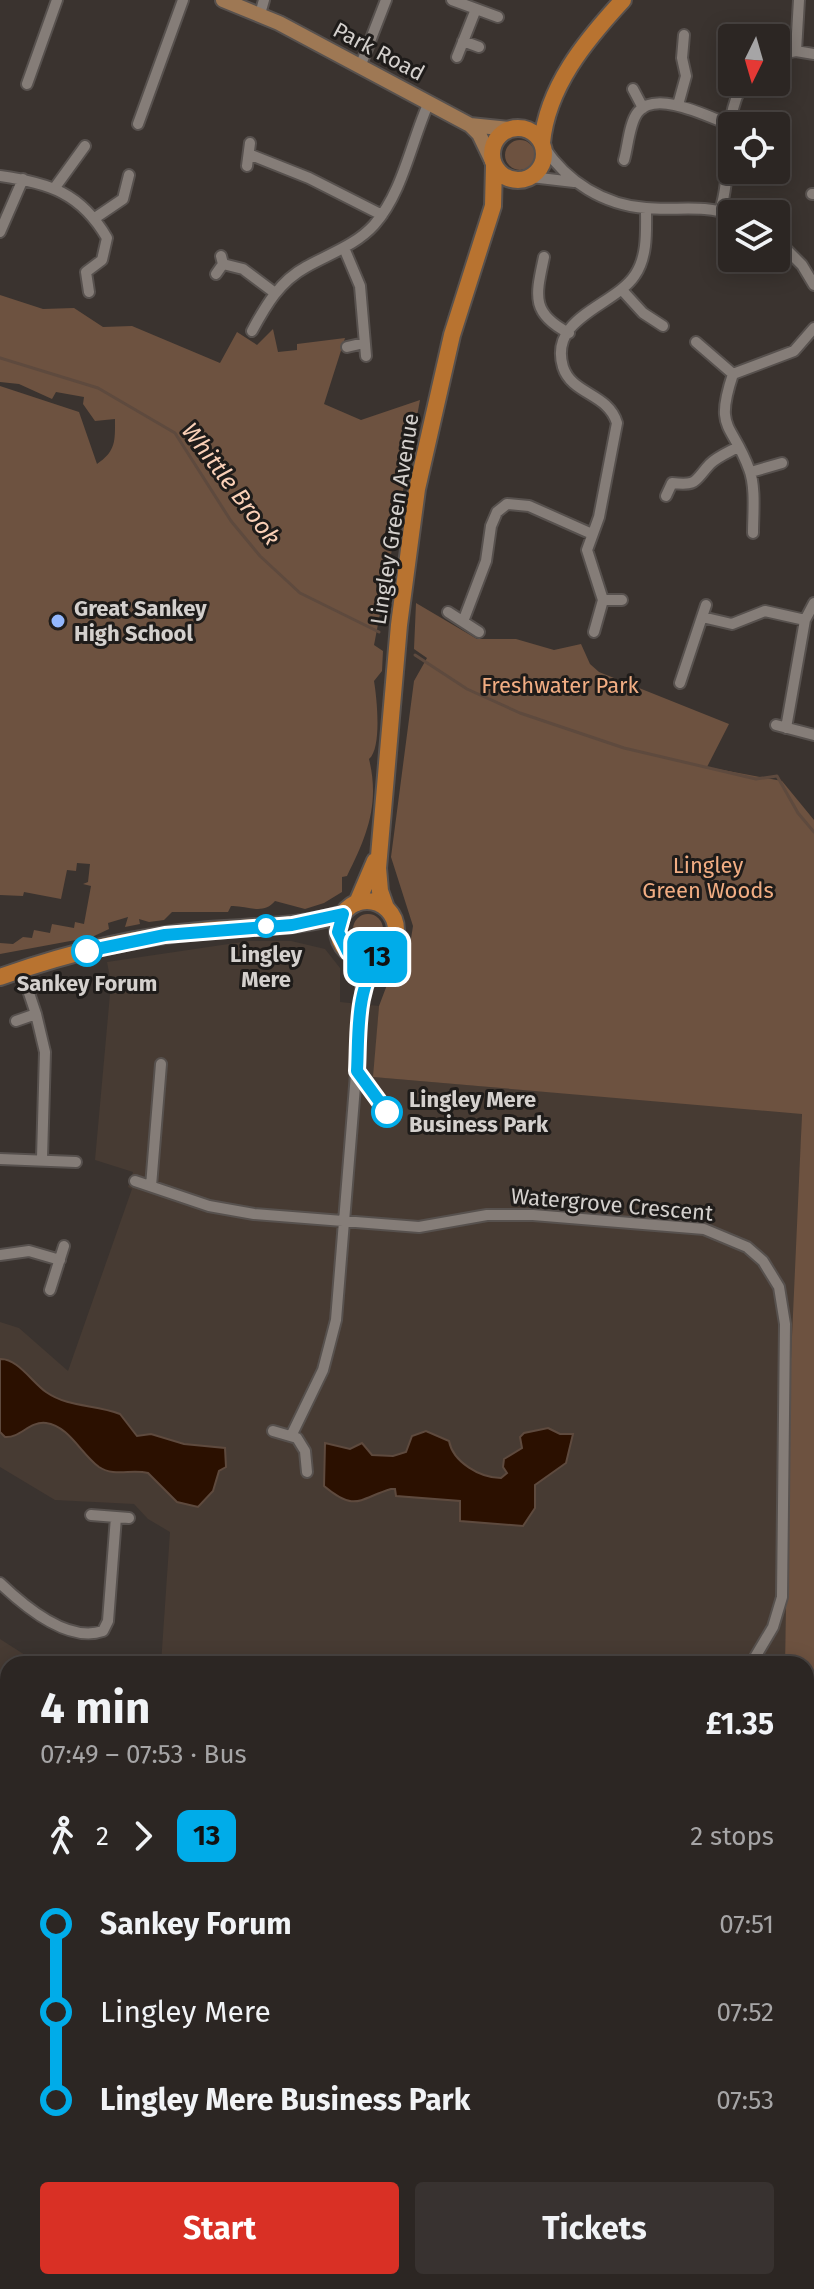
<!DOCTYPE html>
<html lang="en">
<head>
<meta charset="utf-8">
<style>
  :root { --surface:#2c2623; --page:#383230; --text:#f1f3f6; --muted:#a6a5a6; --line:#484341; --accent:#d93025 }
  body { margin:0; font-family:"Fira Sans",sans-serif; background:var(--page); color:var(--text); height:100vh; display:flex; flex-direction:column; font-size:30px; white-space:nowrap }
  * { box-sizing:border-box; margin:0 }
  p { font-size:26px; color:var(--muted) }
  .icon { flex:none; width:44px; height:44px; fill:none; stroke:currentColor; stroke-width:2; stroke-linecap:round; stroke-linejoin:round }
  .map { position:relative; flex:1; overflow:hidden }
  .drawer { position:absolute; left:0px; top:1656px; width:814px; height:634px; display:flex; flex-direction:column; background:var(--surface); border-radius:24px 24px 0 0; box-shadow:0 4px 20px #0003,0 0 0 2px var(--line) }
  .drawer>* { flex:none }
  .badge { padding:0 16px; border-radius:12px; font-size:28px; line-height:52px }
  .needle { width:52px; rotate:185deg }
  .buttons { position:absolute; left:718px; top:24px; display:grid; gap:16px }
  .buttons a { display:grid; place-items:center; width:72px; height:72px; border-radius:8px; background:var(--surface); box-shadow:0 4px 20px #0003,0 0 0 2px var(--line); font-size:40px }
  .map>.badge { position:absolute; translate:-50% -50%; box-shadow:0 0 0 4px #fff }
  .legs { display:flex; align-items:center; gap:12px; height:88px; padding:0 40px; font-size:26px }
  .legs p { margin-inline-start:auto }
  .summary { display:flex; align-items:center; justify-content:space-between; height:136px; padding:0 40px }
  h1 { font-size:44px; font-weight:700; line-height:60px }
  .primary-button { display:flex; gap:16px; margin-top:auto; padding:16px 40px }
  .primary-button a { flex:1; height:92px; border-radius:8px; background:var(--accent); color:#fff; font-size:32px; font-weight:700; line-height:92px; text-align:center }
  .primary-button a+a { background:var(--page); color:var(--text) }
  ul { padding:0 40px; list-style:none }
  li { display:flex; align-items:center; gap:28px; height:88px; font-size:30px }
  li i { display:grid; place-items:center; width:12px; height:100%; margin:0 10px; background:currentColor }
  li i::after { content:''; width:20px; height:20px; margin:-10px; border:6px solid; border-radius:50%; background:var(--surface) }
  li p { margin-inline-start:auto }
  li:first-child i { background:linear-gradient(#0000 50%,currentColor 0) }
  li:last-child i { background:linear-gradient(currentColor 50%,#0000 0) }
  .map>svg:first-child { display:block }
  .built { fill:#473b33 }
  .green { fill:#6d5240 }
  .water { fill:#2b1000; stroke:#5e4a3e; stroke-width:2 }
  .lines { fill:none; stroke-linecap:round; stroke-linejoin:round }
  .stream { stroke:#5e4a3e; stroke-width:3 }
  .street-casing { stroke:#57514e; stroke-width:14 }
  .secondary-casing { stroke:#57514e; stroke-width:18 }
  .primary-casing { stroke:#57514e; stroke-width:20 }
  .street { stroke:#857d78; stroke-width:10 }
  .secondary { stroke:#9e7854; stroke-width:14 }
  .primary { stroke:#b87330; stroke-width:16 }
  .line-1-casing { stroke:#fff; stroke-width:18 }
  .line-1 { stroke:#00ace9; stroke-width:12 }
  .poi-dot { fill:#93b7fd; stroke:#1f1c1a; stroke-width:3 }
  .stop-1-dot { fill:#fff; stroke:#00ace9; stroke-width:4 }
  .labels { text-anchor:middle; stroke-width:6; stroke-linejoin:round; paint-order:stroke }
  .street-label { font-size:22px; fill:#d4d0cd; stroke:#1f1c1a }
  .poi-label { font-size:22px; font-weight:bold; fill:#d4d0cd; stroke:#1f1c1a; text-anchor:start }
  .park-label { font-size:22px; fill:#f1ad83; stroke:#1f1c1a }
  .stop-label { font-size:22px; font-weight:bold; fill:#d4d0cd; stroke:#1f1c1a }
  .water-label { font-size:24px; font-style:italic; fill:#fad0b7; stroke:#1f1c1a }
</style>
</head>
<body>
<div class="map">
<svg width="814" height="2289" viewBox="0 0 814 2289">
  <rect width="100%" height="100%" fill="#3a332f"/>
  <!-- built -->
  <path class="built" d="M249,941H291L325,949L340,968V1002L379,1006L374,1077L802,1113L785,1664H161L170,1532L148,1519L134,1504L55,1500L0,1467V1322L19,1328L68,1371L132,1189L128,1187L133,1172L95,1160L111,983L107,962Z
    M0,1639L39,1664H8V2014L0,2017Z
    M8,2066V2282H806V2264L814,2270V2289H0V2072Z"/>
  <!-- green -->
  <path class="green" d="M505 155a15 15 0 1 1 30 0a15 15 0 1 1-30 0Z
    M0,295L43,309L74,308L103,327L132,326L220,363L237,332L257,345L273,329L278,352L297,350V344L345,338L324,404L361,420L420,400L375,640L374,645L383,651L382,671L374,681C377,699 382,748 369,759C380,804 367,836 347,876L342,877V892L324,903L305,909L275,901C263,916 246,905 231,906L228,912H172L164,920L149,922L139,919L140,924L125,927L128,917L108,923L109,929L92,937L0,954V943L13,944L23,937L32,938L34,930L50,933L52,924L74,928L75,922L84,924L91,886L83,884L88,882L90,864L77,863L76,871L67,870L61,899L24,892L23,896L0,895V386L79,412L97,464C116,451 115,441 115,419L95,421L83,404L84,397L56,392L52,399L19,384L0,382Z
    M416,603L477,639H516L554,650L581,644L590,664L599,672L729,724L707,767L782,781L814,820V2270L806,2264V1664H785L790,1381L802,1114L373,1077L379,1006L393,969L410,945L413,926L391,857L414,681L427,658L414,649Z
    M353 929a15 15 0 1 1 30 0a15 15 0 1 1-30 0Z"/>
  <!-- water -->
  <path class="water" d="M0,1359C17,1358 32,1382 46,1392C69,1408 95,1404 120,1414L137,1436L151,1434L184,1444L225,1448L226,1467L219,1471L213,1491L198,1507L177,1502L148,1473C131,1469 114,1477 99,1467C81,1454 69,1426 46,1423C29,1421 21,1438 5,1437L0,1432Z
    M548,1428L560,1434H573L566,1463L535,1485V1508L523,1526L460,1521V1501L396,1496L395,1489H391C360,1498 356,1513 324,1486L325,1443L350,1449L362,1443L372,1455L393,1456L406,1452L412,1436L426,1431L449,1441C453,1462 480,1478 501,1478L507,1473L503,1467L504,1459L522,1448L520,1437L524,1433Z"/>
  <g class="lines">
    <!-- stream -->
    <path class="stream" d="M0,358L98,388L175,433L231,521L260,556L300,593L379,632
      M415,655L467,689L520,713L624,748L756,779L777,776L798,813L814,832"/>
    <!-- street casing -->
    <g class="street-casing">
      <path id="street" d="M452,0L498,17
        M260,14L264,0
        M463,41L479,47
        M796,51L799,0
        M776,55L796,51L814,54
        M457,57L476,9
        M360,67L386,0
        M27,84L57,0
        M633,89L643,108
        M678,105L686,76L682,58L684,35
        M138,124L183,0
        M544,147C567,182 604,205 646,208C675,211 704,204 732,215
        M251,155L309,178L382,215
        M624,160C628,147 629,123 638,112C656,90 707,116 728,124
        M247,166L250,143
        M0,176C49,183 81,193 107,238L102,260L86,272L89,292
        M531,177L574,182
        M56,186L85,146
        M812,194H814
        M720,211C734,167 720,122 744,82
        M95,218L123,199L129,175
        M0,232L23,179
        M776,239L802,265L814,285
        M344,248L360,286L366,356
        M544,257C536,295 530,313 569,333
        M223,264L243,269L275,293
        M216,274L223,264L221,256
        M622,290L643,313L663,326
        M252,331C266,305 280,281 306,267C329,254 356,245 374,225C403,192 411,142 429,102
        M696,342L733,374L794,351L814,328
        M347,347L364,343
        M733,374C714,431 732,422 749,469C756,487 753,514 753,533
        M751,472L782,463
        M666,496L672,483C698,486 694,481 710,464C717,457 729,452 738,447
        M603,600L587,550L599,517L617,423C608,393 572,395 563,367C548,317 615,306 635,275C648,256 646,230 646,208
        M448,612L479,632
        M702,617L732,624L765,611L805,620
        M464,619L486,561L491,526L497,512L507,504L529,506L592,534
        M594,632L603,600H622
        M680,683L706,605
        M776,725L814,735
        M786,728L805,620L814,603
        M364,990L382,955
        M36,1014L45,1052L42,1158
        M16,1021L36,1014L29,993
        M0,1159L76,1162
        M135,1181L209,1206L254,1214L419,1227L487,1215H533L704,1229L747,1247L763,1261L779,1287L785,1324L782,1597L773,1627L751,1664
        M151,1186L161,1064
        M0,1255L29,1251L60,1260
        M50,1290L64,1246
        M273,1431L297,1438L305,1451L307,1472
        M292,1434L323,1370L336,1320L362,1000L360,973L348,952
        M91,1515L129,1518
        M0,1583C24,1606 68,1643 103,1631L108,1621L116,1517
        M0,2010L8,2007
        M372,2289L375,2282"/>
    </g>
    <!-- secondary casing -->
    <g class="secondary-casing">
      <path id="secondary" d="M223,0L279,23L470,125L510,129
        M470,125L479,134L492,161"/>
    </g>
    <!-- primary casing -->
    <g class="primary-casing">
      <path id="primary" d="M492 154a26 26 0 1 1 52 0a26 26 0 1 1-52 0Z
        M542,143C547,87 586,40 623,0
        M338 930a29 29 0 1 1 58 0a29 29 0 1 1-58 0Z
        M357,903L375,861
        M386,908L380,891L378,868L399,625L417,489L452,335L493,206L494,166
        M0,977C67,953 138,936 209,930C255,926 299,928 343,914"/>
    </g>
    <!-- street -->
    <use href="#street" class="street"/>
    <!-- secondary -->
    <use href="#secondary" class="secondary"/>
    <!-- primary -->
    <use href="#primary" class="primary"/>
  </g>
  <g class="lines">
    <!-- line-1 casing -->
    <g class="line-1-casing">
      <path id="line-1" d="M87,951L165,935L292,925L343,914L338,932L348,952L365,959L382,955C355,985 359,1034 357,1071L387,1112"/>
    </g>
    <!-- line-1 -->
    <use href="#line-1" class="line-1"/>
  </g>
  <!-- markers -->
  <circle class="poi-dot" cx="58" cy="621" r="8"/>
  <g class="stop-1-dot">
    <circle cx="266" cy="926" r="10"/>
    <circle cx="87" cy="951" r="14"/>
    <circle cx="387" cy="1112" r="14"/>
  </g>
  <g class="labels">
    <!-- street labels -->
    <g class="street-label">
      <text transform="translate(379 51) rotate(28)" y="8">Park Road</text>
      <text transform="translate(394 519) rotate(-81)" y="8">Lingley Green Avenue</text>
      <text transform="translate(612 1204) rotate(5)" y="8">Watergrove Crescent</text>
    </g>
    <!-- poi labels -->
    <g class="poi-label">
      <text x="74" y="616">Great Sankey<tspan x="74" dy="25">High School</tspan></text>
    </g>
    <!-- park labels -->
    <g class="park-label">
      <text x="560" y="693">Freshwater Park</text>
      <text x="708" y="873">Lingley<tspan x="708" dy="25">Green Woods</tspan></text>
    </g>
    <!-- stop labels -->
    <g class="stop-label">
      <text x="266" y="962">Lingley<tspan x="266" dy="25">Mere</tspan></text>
      <text x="87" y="991">Sankey Forum</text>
      <text x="409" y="1107" text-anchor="start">Lingley Mere<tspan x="409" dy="25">Business Park</tspan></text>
    </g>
    <!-- water labels -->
    <g class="water-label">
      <text transform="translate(231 484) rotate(53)" y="8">Whittle Brook</text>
    </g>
  </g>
</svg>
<div class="buttons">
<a><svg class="needle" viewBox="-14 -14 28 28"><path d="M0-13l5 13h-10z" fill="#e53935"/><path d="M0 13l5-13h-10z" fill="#a6a5a6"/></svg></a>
<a><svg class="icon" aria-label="locate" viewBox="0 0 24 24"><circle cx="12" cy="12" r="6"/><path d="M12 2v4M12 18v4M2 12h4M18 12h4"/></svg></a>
<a><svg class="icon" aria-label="layers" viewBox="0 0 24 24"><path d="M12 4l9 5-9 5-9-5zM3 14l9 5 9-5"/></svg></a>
</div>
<b class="badge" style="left:377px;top:957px;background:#00ace9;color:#111">13</b>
<section class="drawer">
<div class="summary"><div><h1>4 min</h1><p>07:49 – 07:53 · Bus</p></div><b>£1.35</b></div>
<div class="legs"><svg class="icon" aria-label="walk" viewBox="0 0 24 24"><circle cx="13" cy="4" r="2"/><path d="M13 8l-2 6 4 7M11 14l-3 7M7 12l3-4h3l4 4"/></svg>2<svg class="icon" aria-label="forward" viewBox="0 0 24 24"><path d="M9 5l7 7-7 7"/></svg><b class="badge" style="background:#00ace9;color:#111">13</b><p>2 stops</p></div>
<ul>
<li><i style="color:#00ace9"></i><b>Sankey Forum</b><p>07:51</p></li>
<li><i style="color:#00ace9"></i><span>Lingley Mere</span><p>07:52</p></li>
<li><i style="color:#00ace9"></i><b>Lingley Mere Business Park</b><p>07:53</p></li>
</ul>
<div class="primary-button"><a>Start</a><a>Tickets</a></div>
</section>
</div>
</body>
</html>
